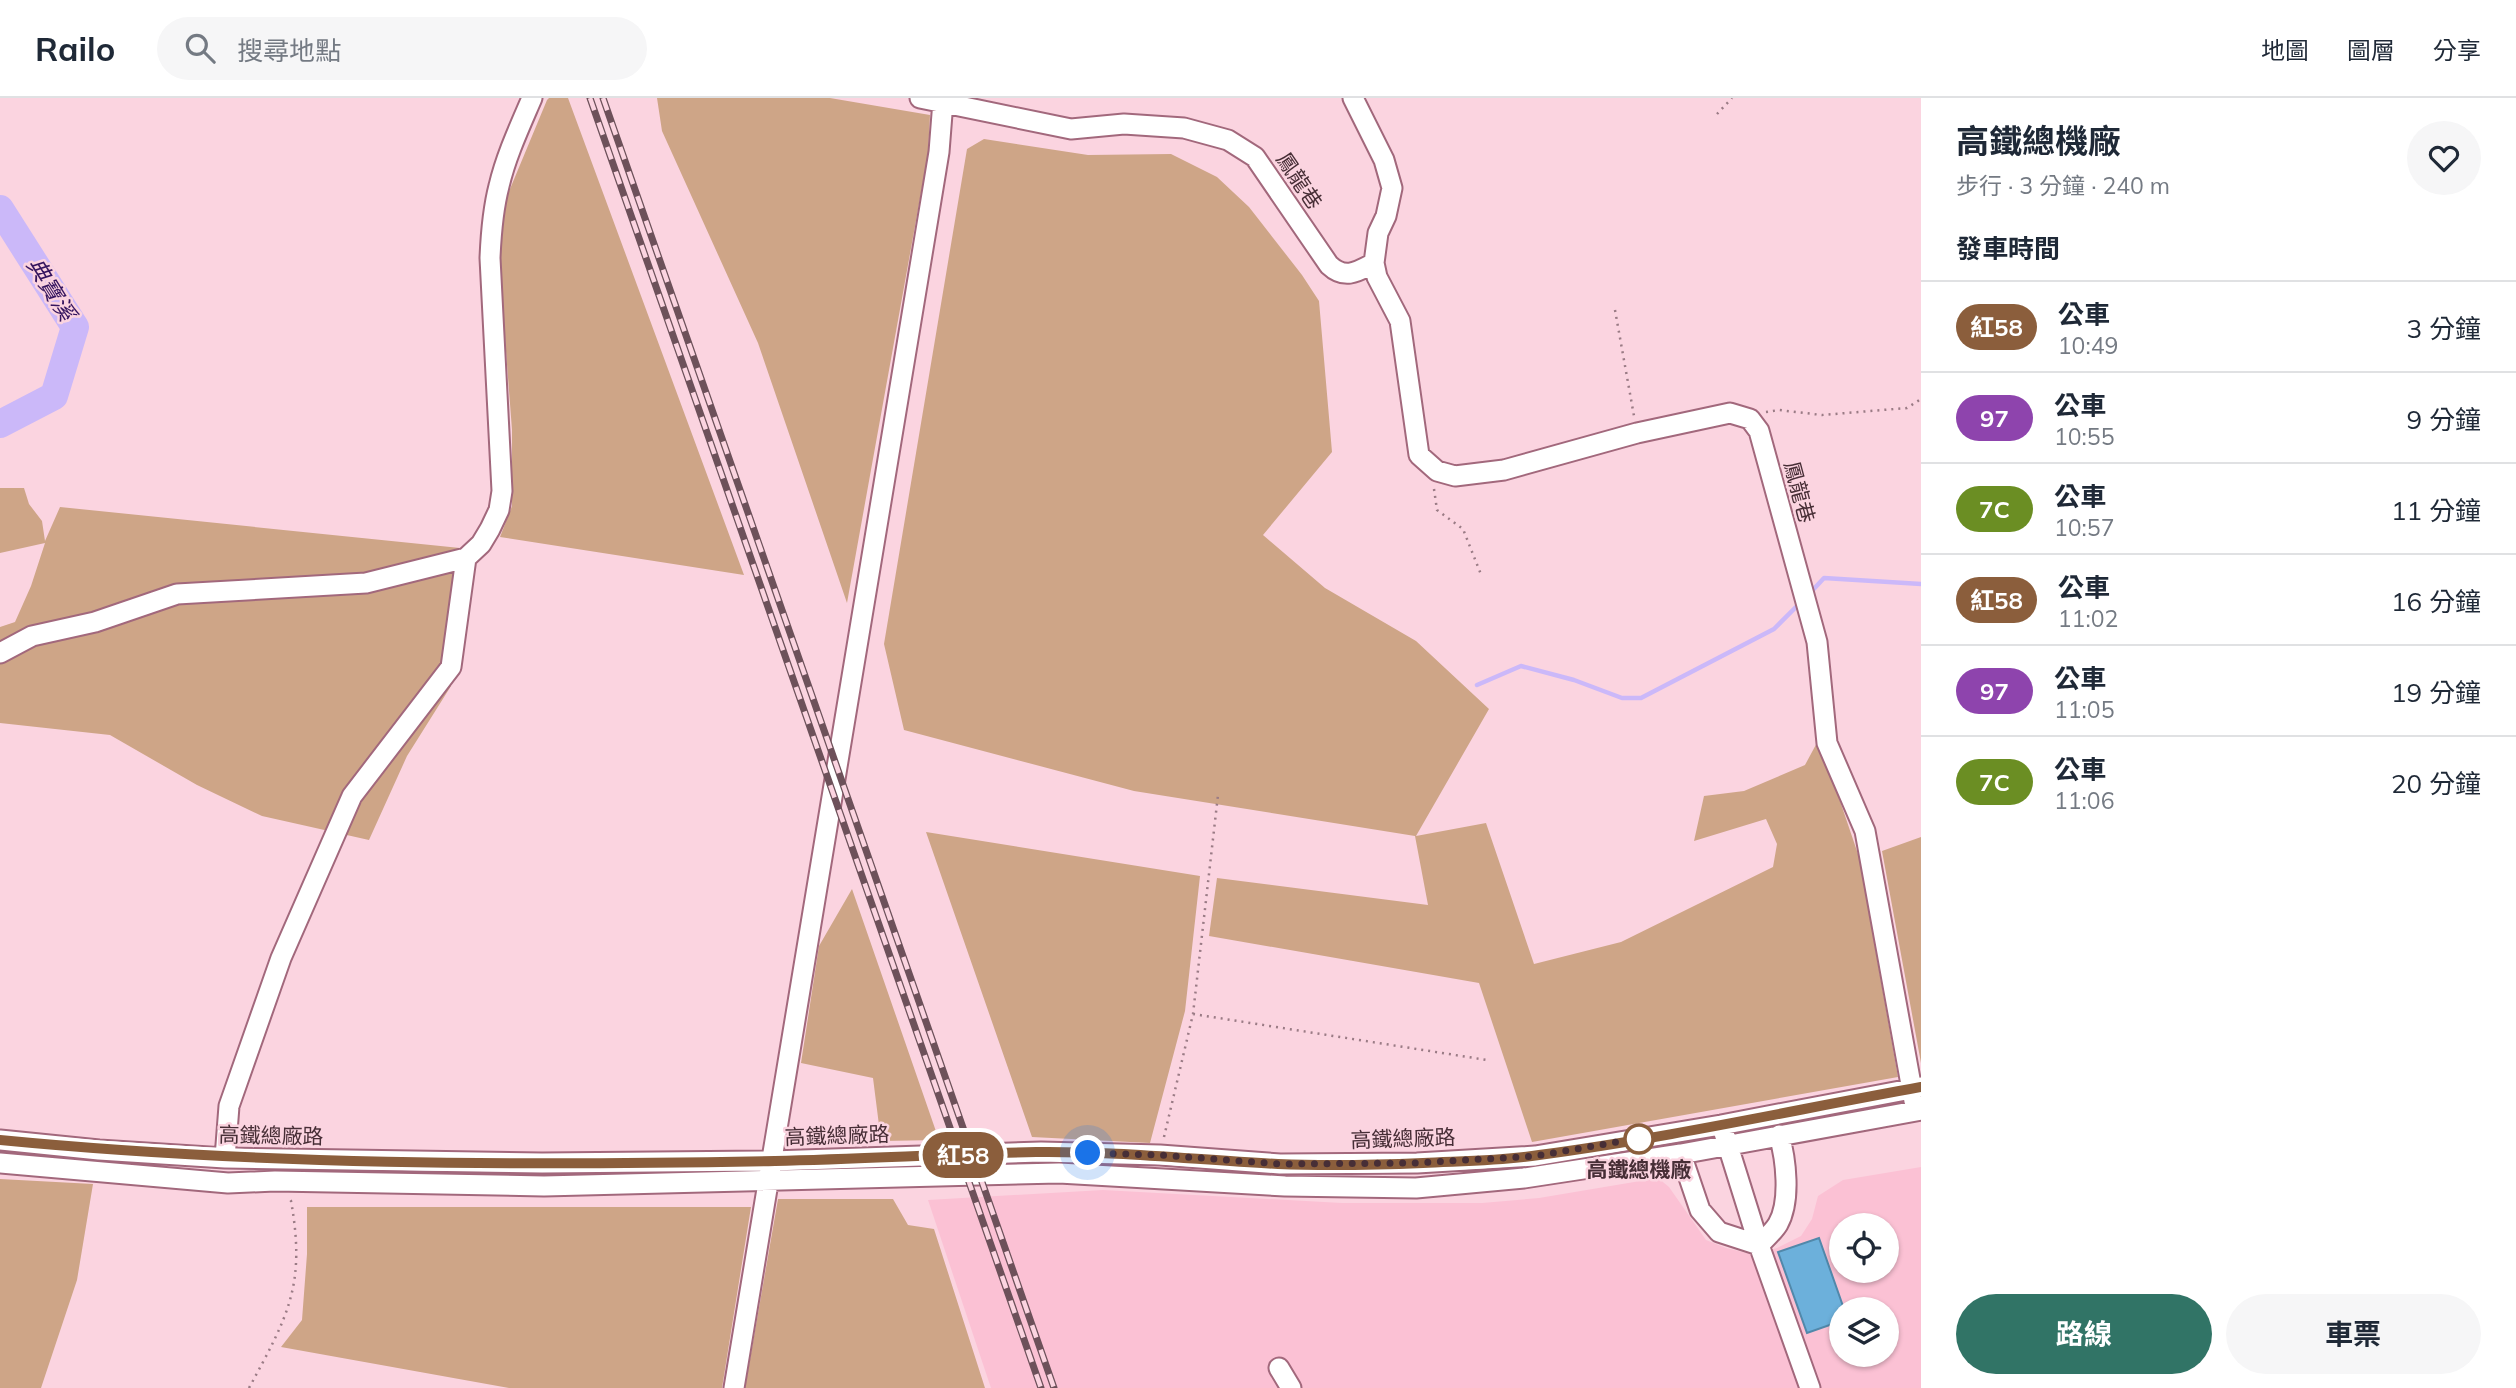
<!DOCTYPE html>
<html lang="zh-TW">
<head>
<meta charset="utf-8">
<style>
  :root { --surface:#fff; --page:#f6f6f7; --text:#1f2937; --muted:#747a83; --line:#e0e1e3; --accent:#317466 }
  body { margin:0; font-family:Mulish,"Noto Sans TC",sans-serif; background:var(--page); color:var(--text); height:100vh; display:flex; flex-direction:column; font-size:26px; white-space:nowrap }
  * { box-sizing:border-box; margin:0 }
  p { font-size:23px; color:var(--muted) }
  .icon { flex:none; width:38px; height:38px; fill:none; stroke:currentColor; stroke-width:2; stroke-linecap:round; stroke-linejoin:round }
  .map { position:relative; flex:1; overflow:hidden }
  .panel { display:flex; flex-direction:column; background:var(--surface); width:595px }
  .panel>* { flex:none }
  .badge { padding:0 14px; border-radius:23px; font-size:24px; line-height:46px }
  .tools { position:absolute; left:1829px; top:1115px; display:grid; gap:14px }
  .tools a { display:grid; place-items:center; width:70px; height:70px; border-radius:50%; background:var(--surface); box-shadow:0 2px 5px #0004; font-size:35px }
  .you { position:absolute; width:35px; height:35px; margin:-18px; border:5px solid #fff; border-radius:50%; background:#1a73e8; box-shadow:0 0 0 10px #1a73e833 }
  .map>.badge { position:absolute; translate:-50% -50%; box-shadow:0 0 0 4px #fff }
  h2 { padding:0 35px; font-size:26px; line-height:63px }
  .round { display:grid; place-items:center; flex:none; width:74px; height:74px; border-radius:37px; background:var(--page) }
  .headline { display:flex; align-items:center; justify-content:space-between; height:119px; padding:0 35px }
  h1 { font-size:33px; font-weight:700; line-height:52px }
  .primary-button { display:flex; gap:14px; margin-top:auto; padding:14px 35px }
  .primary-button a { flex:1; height:80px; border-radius:42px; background:var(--accent); color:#fff; font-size:28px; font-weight:700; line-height:80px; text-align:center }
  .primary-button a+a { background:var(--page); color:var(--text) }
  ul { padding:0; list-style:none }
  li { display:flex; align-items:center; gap:21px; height:91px; padding:0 35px; border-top:2px solid var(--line) }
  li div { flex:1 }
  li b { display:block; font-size:26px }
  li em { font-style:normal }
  li .badge { min-width:77px; font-weight:700; text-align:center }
  header { display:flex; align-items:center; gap:42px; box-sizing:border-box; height:98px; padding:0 35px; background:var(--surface); border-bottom:2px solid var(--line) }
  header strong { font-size:33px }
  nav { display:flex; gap:38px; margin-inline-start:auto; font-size:24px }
  .search { width:490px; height:63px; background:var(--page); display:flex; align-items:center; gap:18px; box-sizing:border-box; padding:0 24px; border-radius:38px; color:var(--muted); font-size:26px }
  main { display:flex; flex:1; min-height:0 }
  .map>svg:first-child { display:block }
  .built { fill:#fbc1d4; fill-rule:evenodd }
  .green { fill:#cea587 }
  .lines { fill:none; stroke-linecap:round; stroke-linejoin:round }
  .stream { stroke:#cbb8f9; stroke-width:4.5 }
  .river { stroke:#cbb8f9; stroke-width:28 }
  .building { fill:#6cb0db; stroke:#5188aa; stroke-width:2 }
  .minor-casing { stroke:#a2687c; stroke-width:23 }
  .path { stroke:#9a7b85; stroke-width:2.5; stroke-dasharray:2 5; stroke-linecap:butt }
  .minor { stroke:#fff; stroke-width:19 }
  .rail-casing { stroke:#6d515a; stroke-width:7 }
  .rail { stroke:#fbd4e0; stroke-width:4.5; stroke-dasharray:13; stroke-linecap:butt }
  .line-casing { stroke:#fff; stroke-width:16 }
  .line { stroke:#8b5e3c; stroke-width:10 }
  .walk { stroke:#472e36; stroke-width:7; stroke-dasharray:0 12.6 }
  .stop-dot { fill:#fff; stroke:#8b5e3c; stroke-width:3.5 }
  .labels { text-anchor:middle; stroke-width:5; stroke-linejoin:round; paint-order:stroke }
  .street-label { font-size:21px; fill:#472e36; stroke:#fbd4e0 }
  .stop-label { font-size:21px; font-weight:bold; fill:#472e36; stroke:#fbd4e0 }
  .water-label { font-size:23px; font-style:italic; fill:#35155f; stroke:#fbd4e0 }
</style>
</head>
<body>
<header>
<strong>Railo</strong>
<div class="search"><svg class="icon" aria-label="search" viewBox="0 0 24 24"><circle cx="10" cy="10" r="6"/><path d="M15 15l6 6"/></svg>搜尋地點</div>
<nav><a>地圖</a><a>圖層</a><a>分享</a></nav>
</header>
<main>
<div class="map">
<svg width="1921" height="1290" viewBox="0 0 1921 1290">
  <rect width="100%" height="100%" fill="#fbd4e0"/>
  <!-- built -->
  <path class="built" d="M1921,1069V1290H991L928,1102L1103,1092L1342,1105H1482L1539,1100L1658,1080L1669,1089L1706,1142L1726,1150L1755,1157L1777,1150L1801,1138L1812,1121L1818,1098L1843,1082ZM1841,1127H1886V1172H1841ZM1841,1211H1886V1256H1841Z"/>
  <!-- green -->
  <path class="green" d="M549,0H568L744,477L500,439L512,408V332L499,161L505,103L547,2Z
    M657,0H830L930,17L928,56L847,505L758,245L662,33Z
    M984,41L1088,57L1171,56L1217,79L1249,109L1302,177L1319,203L1332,354L1263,437L1325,490L1416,543L1489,611L1416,738L1486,725L1534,866L1621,844L1773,769L1777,746L1766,721L1694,743L1704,698L1744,693L1805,667L1819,641L1859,759L1898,979L1532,1044L1479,885L1209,838L1217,780L1428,807L1415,738L1134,693L904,632L884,546L967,51Z
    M0,390H24L29,406L42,423L45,443L60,409L460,450L459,471L446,564L451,588L407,658L369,742L262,718L197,687L110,637L0,625V529L15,524L31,488L45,445L0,455Z
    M926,734L1200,778L1185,913L1150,1045L1032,1039Z
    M1921,739V965L1882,753Z
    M852,791L939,1042L881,1043L873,980L801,965L819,848Z
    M0,1081L93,1086L77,1182L41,1290H0Z
    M778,1101H893L908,1127L934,1131L985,1290H745Z
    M307,1109H751L722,1290H509L281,1249L302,1222L307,1156Z"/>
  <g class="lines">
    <!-- stream -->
    <path class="stream" d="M1811,494L1824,480L1921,486
      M1477,587L1521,568L1574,582L1622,600H1641L1774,531L1800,505"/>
    <!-- river -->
    <path class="river" d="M0,111L75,229L54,298L0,326"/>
  </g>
  <!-- building -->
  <path class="building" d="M1819,1140L1844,1211H1841V1223L1807,1235L1778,1154Z"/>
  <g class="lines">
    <!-- minor casing -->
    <g class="minor-casing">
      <path id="minor" d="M920,0L1071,31L1124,26L1184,30L1228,42L1255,59L1329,167C1345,182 1357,174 1374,165
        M1353,0L1384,62L1392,90L1386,118L1378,135L1374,165L1377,179L1400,223L1419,357L1437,373L1455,378L1504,372L1637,335L1730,315L1750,321L1759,333L1817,544L1827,645L1865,733L1914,1003
        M0,555L32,538L95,524L177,496L366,485L466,460L481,446L490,431L499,412L502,393L490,160C491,136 493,111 499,88C506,58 520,28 532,0
        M1724,1035L1759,1147L1810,1290
        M0,1042L99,1052L225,1060L542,1065L772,1063L1041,1054L1160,1057L1280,1066L1417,1065L1535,1058L1721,1027L1921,989
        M1681,1056L1700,1112L1719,1134L1759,1147C1765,1141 1774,1133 1778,1126C1791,1103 1786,1061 1779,1037
        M225,1060L229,1008L281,860L352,698L451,569L466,460
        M0,1065L228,1085L275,1083L544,1088L1059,1075L1285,1088L1416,1090L1524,1080L1681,1056L1921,1012
        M1279,1270L1291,1290
        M734,1290L939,54L943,3"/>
    </g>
    <!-- path -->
    <path class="path" d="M1717,16L1732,0
      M1615,212L1634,318
      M1766,314L1779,312L1822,317L1907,310L1921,301
      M1434,391L1437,412L1463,431L1482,479
      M1193,916L1487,962
      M1164,1039L1193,916L1218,697
      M249,1290C288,1218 306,1187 291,1103L289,1100"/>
    <!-- minor -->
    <use href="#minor" class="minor"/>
    <!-- rail casing -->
    <g class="rail-casing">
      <path id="rail" d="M590,0L1041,1290
        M603,0L1054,1290"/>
    </g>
    <!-- rail -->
    <use href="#rail" class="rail"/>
  </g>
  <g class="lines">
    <!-- line casing -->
    <g class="line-casing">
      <path id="line" d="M0,1042C257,1067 517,1068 775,1063C862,1061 949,1056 1036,1054C1117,1053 1197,1062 1278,1066C1326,1068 1376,1067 1423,1065C1462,1063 1501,1063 1539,1057C1667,1040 1794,1012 1921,989"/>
    </g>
    <!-- line -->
    <use href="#line" class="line"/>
    <!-- walk -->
    <path class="walk" d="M1088,1055L1160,1057L1280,1066L1417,1065L1535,1058L1641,1040L1639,1041"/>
  </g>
  <!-- markers -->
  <circle class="stop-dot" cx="1639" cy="1041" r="14"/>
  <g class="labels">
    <!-- street labels -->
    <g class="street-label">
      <text transform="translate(1299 83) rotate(56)" y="7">鳳龍巷</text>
      <text transform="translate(1799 394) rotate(75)" y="7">鳳龍巷</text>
      <text transform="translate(271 1038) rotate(1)" y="7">高鐵總廠路</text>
      <text transform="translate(837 1038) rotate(-2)" y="7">高鐵總廠路</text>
      <text transform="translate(1403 1041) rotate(-2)" y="7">高鐵總廠路</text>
    </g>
    <!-- stop labels -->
    <g class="stop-label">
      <text x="1639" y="1079">高鐵總機廠</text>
    </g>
    <!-- water labels -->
    <g class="water-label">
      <text transform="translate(51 191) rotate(58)" y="8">典寶溪</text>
    </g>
  </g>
</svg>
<div class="tools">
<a><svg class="icon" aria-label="locate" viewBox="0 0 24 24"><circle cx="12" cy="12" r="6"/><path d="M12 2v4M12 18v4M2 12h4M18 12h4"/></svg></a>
<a><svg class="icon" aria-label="layers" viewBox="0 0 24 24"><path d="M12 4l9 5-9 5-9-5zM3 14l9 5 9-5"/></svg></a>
</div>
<div class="you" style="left:1088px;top:1055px"></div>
<b class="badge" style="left:963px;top:1057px;background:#8b5e3c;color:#fff">紅58</b>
</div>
<section class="panel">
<div class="headline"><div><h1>高鐵總機廠</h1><p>步行 · 3 分鐘 · 240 m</p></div><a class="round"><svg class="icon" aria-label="heart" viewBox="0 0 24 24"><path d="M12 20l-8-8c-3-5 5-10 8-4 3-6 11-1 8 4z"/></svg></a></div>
<h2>發車時間</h2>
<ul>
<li><span class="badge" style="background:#8b5e3c;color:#fff">紅58</span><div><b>公車</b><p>10:49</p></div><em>3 分鐘</em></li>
<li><span class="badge" style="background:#8e44ad;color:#fff">97</span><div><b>公車</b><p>10:55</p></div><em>9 分鐘</em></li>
<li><span class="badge" style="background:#6b8e23;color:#fff">7C</span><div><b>公車</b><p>10:57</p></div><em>11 分鐘</em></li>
<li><span class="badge" style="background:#8b5e3c;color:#fff">紅58</span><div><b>公車</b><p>11:02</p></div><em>16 分鐘</em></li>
<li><span class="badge" style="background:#8e44ad;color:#fff">97</span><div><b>公車</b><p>11:05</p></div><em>19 分鐘</em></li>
<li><span class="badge" style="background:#6b8e23;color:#fff">7C</span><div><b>公車</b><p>11:06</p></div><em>20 分鐘</em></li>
</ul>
<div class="primary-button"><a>路線</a><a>車票</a></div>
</section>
</main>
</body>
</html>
